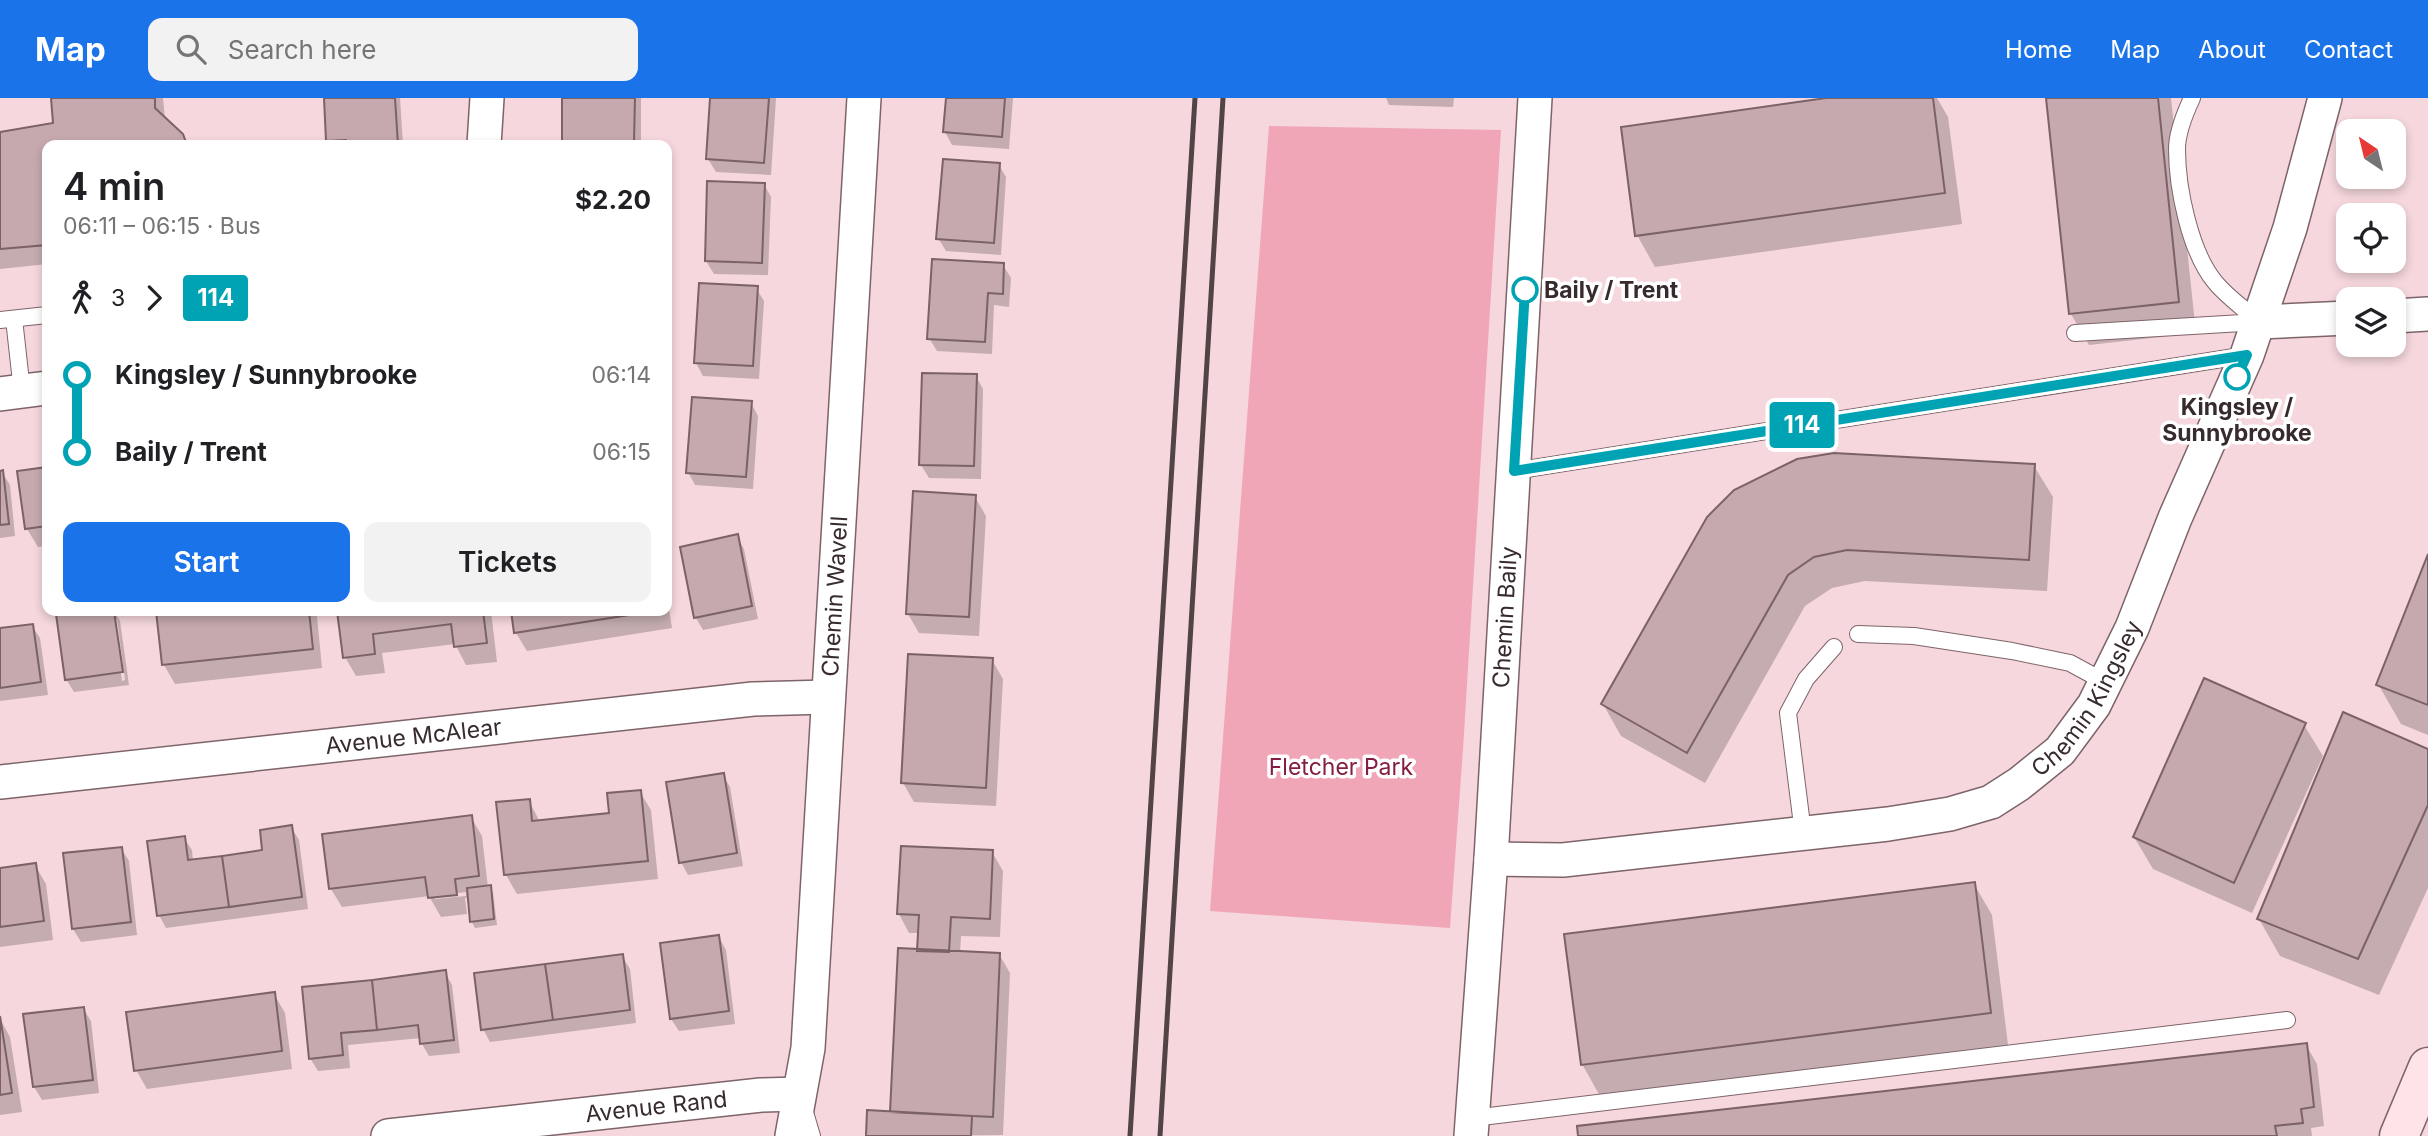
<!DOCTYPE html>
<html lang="en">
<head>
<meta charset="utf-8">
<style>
  :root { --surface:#fff; --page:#f2f2f2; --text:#202124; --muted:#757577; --accent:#1a73e8 }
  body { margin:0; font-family:Inter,sans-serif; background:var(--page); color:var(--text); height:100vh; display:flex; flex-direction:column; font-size:26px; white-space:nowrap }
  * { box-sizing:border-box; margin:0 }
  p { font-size:23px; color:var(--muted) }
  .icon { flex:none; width:38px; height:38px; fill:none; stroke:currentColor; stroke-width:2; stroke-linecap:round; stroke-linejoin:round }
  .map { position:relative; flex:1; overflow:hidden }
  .details { position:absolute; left:42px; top:42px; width:630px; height:476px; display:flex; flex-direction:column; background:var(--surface); border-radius:14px; box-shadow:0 4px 10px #0003 }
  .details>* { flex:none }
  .badge { padding:0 14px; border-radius:5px; font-size:24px; line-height:46px }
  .needle { width:46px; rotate:325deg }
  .buttons { position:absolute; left:2336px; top:21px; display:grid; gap:14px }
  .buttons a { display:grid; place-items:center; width:70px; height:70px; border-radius:14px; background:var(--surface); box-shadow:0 4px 10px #0003; font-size:35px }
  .map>.badge { position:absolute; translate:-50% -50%; box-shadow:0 0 0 4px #fff }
  .legs { display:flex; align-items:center; gap:10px; height:77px; padding:0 21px; font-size:23px }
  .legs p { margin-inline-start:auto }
  .headline { display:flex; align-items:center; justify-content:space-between; height:119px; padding:0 21px }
  h1 { font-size:38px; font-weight:600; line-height:52px }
  .button { display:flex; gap:14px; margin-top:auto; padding:14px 21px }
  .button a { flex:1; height:80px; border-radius:14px; background:var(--accent); color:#fff; font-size:28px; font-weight:600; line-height:80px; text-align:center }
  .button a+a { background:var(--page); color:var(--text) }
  ul { padding:0 21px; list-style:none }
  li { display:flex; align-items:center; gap:24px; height:77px; font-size:26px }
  li i { display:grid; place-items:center; width:10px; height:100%; margin:0 9px; background:currentColor }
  li i::after { content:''; width:18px; height:18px; margin:-9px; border:5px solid; border-radius:50%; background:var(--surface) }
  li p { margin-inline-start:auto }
  li:first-child i { background:linear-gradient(#0000 50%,currentColor 0) }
  li:last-child i { background:linear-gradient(currentColor 50%,#0000 0) }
  header { display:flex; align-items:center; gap:42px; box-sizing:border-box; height:98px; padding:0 35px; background:var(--accent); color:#fff }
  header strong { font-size:33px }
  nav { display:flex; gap:38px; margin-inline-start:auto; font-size:24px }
  .search { width:490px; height:63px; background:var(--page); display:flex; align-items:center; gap:18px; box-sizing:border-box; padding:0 24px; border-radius:14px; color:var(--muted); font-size:26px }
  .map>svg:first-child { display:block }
  .green { fill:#f0a6b6 }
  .shadow { fill:#0003; fill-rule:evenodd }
  .building { fill:#c5a9ae; stroke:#7b6267; stroke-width:2 }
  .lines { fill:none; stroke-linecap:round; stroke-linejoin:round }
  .lane-casing { stroke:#7d6469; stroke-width:18 }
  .street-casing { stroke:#7d6469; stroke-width:36 }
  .secondary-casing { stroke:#7d6469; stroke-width:41 }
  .lane { stroke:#fff; stroke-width:16 }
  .street { stroke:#fff; stroke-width:33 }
  .secondary { stroke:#fee3e9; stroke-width:38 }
  .rail { stroke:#514346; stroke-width:5 }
  .line-1-casing { stroke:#fff; stroke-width:16 }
  .line-1 { stroke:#00a3b4; stroke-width:10 }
  .stop-1-dot { fill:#fff; stroke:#00a3b4; stroke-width:3.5 }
  .labels { text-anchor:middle; stroke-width:7; stroke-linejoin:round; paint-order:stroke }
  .stop-label { font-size:23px; font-weight:bold; fill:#372b2e; stroke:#fff; text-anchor:start }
  .street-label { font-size:23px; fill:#372b2e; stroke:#fff }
  .park-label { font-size:23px; fill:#841d41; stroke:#fff }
</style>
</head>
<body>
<header>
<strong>Map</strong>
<div class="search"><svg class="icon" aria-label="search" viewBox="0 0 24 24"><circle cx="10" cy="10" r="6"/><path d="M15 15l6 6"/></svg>Search here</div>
<nav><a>Home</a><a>Map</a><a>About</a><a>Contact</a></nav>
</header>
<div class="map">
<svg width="2428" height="1038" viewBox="0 0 2428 1038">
  <rect width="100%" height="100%" fill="#f5d7dd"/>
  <!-- green -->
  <path class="green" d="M1269,28L1501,32L1463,651L1450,830L1210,813Z"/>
  <!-- shadow -->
  <path class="shadow" d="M53,0H163L165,21L181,38L187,47H47V166L0,171V36L55,27Z
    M325,0H400L403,47H331L328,42Z
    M564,0H641V47H566L564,43Z
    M712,0H776L771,77L716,74L708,61Z
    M948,0H1013L1009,51L952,47L945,34Z
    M1386,0H1454L1453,9L1389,7Z
    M1839,0H1937L1948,19L1962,126L1655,169L1637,137Z
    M2048,0H2171L2196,235L2089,247L2071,216Z
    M999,67L1006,79L1001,157L946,153L938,140Z
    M764,86L771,99L768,177L714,176L706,163Z
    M1003,167L1011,180L1009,209L994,207L992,256L937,253L929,240Z
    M756,190L764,203L759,281L703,278L696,265Z
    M976,278L983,291L981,381L929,380L921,367Z
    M751,305L758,318L753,391L695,387L688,374Z
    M1797,363L2034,368L2053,399L2047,493L1865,483L1832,490L1805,508L1705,685L1621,638L1603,606Z
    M47,371V448L38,449L27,431L19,375Z
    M0,374H2L10,387L15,438L0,440Z
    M975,399L986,418L979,538L919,535L908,516Z
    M737,438L744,451L758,521L703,532L696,520Z
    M2428,461V637L2401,626L2378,586Z
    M667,498L672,530L527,553L516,535L513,513H667Z
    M93,513H114L120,523L129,587L74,594L66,581L58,517ZM114,521H117L125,582L122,583Z
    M175,513H314L317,518L322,570L175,586L164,567L158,515Z
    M339,513H491L497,564L466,567L455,546L382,555L385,575L356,578L345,559Z
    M32,528L40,540L48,597L0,603V532Z
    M992,562L1003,581L996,708L914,704L903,685Z
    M2304,627L2323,658L2252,815L2153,771L2134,739Z
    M2428,653V790L2379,897L2280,858L2259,821Z
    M723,677L730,689L743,768L688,777L681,764Z
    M640,694L651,712L658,781L517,796L506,777L498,706L529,703L540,724L611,717Z
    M471,719L482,738L488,790L490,789L493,795L497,827L475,830L472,824L469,799L465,800L467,816L441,819L429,798L342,809L331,791ZM466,794V798L435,801V798Z
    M291,729L299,742L308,811L166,830L159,817L184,740L192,752L193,763L264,753Z
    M121,750L129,763L137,837L81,844L73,831Z
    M992,754L1003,773L1000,839L961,838L960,856H999L1010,875L1003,1037L867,1038L891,1015L918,855L919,835H909L899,816Z
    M35,767L46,786L53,842L0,849V772Z
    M1974,786L1992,817L2008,947L1600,998L1582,966Z
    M719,839L726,852L735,926L679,933L671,921Z
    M622,858L630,871L636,925L490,944L483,931Z
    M445,874L452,887L460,955L429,958L422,946L421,940L348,947L350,970L318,973L310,960L304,890Z
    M274,896L285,915L292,971L147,991L136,972Z
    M83,910L91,923L99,995L42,1002L34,989L25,918Z
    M0,921L10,939L22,1014L0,1017Z
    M2306,947L2317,966L2324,1028L2311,1030L2312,1038H1580Z"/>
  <!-- building -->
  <path class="building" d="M51,0H155V10L183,36L187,47H47V147L0,151V34L53,25Z
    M324,0H395L398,47H347L346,42L326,43Z
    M562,0H635L634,44H562Z
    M710,0H769L764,65L706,61Z
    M946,0H1005L1002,39L943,34Z
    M1826,0H1933L1945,95L1635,138L1621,29Z
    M2046,0H2158L2179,204L2069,216Z
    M943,61L1000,65L994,145L936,141Z
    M707,83L765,85L762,165L705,163Z
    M932,161L1004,165L1003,196L988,195L985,244L927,241Z
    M699,185L758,188L753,268L694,265Z
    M922,275L977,276L974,368L919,367Z
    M692,299L752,303L746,379L686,375Z
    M1834,355L2035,366L2029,462L1847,452L1814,459L1788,477L1687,655L1601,606L1707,419L1734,392L1797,361Z
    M47,369V428L25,431L17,373Z
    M3,372L9,426L0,427V373Z
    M913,393L976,397L969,519L906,516Z
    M738,436L752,508L694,520L680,449Z
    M2428,456V607L2376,587Z
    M80,513H114L123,574L65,582L56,516Z
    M156,513H309L313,551L162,567Z
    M337,513H483L487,545L454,549L451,526L373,536L375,556L343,560Z
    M511,513H655L514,535Z
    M33,526L41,584L0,590V530Z
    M908,556L993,560L986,690L901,685Z
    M2204,580L2306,625L2234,785L2133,739Z
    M2343,614L2428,651V707L2358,861L2257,821Z
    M724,675L737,755L679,765L666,684Z
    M641,692L648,763L504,777L496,704L530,701L532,723L609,715L607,695Z
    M472,717L479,778L455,781L457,797L428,800L425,779L329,791L322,736Z
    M292,727L302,799L229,809L222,758L262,752L260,732Z
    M185,738L188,762L222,758L229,809L157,818L147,743Z
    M901,748L993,752L990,821L951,819L949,854L917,853L919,817L897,816Z
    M122,749L131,824L72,831L63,755Z
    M36,765L44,823L0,829V770Z
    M1975,784L1991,915L1581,967L1564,836Z
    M491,787L494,821L470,824L467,790Z
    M719,837L729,913L670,921L660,845Z
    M898,850L1000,855L993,1019L890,1014Z
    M623,856L630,912L553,922L545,866Z
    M545,866L553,922L481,932L474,875Z
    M446,872L454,942L420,946L418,927L377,932L372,882Z
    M372,882L377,932L341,935L343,957L309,961L302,889Z
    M275,894L282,953L134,973L126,914Z
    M84,909L93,982L33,989L23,916Z
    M0,918L12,995L0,997Z
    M2307,945L2314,1009L2301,1011L2303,1025L2275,1028L2277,1038H1578L1577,1028Z
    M867,1012L972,1018L971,1038H866Z"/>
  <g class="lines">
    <!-- lane casing -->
    <g class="lane-casing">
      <path id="lane" d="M2192,0C2185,15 2177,34 2177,51C2177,90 2190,154 2215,184C2227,199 2245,211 2259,224
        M14,221L22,293
        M0,222L47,217
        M2075,235L2259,224
        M1514,373L2247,257
        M1858,536L1914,538L2012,553L2070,565L2105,584
        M1803,735L1788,615L1806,581L1834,549
        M804,1011L812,1038
        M1473,1020L2287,922"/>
    </g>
    <!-- street casing -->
    <g class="street-casing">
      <g id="street">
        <path d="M484,47L487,0"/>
        <path d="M2394,218L2428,216"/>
        <path d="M2259,224L2348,220"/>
        <path d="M0,296L47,290"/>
        <path id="s1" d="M0,684L753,601L827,599"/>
        <path id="s2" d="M1491,761L1563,762L1888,726L1950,716L1991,704L2019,686L2060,653L2094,607L2132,530L2175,420L2247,257L2290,130L2325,0"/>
        <path id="s3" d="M388,1038L761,997L799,996"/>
        <path id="s4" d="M792,1038L808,950L864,0"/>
        <path id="s5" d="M1471,1038L1491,761L1535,0"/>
      </g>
    </g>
    <!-- secondary casing -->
    <g class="secondary-casing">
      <path id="secondary" d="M2399,1038L2428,969"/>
    </g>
    <!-- lane -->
    <use href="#lane" class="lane"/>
    <!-- street -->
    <use href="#street" class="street"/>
    <!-- secondary -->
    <use href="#secondary" class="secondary"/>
    <!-- rail -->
    <path class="rail" d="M1130,1038L1195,0
      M1160,1038L1223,0"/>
  </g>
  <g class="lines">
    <!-- line-1 casing -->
    <g class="line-1-casing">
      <path id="line-1" d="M1525,192L1514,373L2247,257L2237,279"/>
    </g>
    <!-- line-1 -->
    <use href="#line-1" class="line-1"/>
  </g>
  <!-- markers -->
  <g class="stop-1-dot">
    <circle cx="1525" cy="192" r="12"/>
    <circle cx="2237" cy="279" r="12"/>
  </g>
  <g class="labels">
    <!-- stop labels -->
    <g class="stop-label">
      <text x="1544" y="200">Baily / Trent</text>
      <text x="2237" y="317" text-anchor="middle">Kingsley /<tspan x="2237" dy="26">Sunnybrooke</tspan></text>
    </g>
    <!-- street labels -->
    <g class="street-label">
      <text dy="8" stroke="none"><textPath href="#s4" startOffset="542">Chemin Wavell</textPath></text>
      <text dy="8" stroke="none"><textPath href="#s5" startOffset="520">Chemin Baily</textPath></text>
      <text dy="8" stroke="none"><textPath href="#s2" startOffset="649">Chemin Kingsley</textPath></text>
      <text dy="8" stroke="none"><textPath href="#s1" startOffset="416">Avenue McAlear</textPath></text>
      <text dy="8" stroke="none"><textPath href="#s3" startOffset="270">Avenue Rand</textPath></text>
    </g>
    <!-- park labels -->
    <g class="park-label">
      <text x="1341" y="677">Fletcher Park</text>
    </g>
  </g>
</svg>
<div class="buttons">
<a><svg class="needle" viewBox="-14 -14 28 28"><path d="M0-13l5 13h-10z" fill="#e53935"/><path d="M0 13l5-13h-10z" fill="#757577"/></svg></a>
<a><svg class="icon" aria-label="locate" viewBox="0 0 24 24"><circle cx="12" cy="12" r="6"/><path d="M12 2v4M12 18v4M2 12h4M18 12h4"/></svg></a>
<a><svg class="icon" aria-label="layers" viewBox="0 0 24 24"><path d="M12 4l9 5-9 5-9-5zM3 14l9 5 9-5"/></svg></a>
</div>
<b class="badge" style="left:1802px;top:327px;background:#00a3b4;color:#fff">114</b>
<section class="details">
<div class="headline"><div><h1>4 min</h1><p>06:11 – 06:15 · Bus</p></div><b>$2.20</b></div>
<div class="legs"><svg class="icon" aria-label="walk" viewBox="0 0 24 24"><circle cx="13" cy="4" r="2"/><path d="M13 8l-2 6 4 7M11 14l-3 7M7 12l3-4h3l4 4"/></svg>3<svg class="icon" aria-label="forward" viewBox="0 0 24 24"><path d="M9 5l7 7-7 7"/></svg><b class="badge" style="background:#00a3b4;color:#fff">114</b></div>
<ul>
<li><i style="color:#00a3b4"></i><b>Kingsley / Sunnybrooke</b><p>06:14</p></li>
<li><i style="color:#00a3b4"></i><b>Baily / Trent</b><p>06:15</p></li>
</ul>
<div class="button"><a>Start</a><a>Tickets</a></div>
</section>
</div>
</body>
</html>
